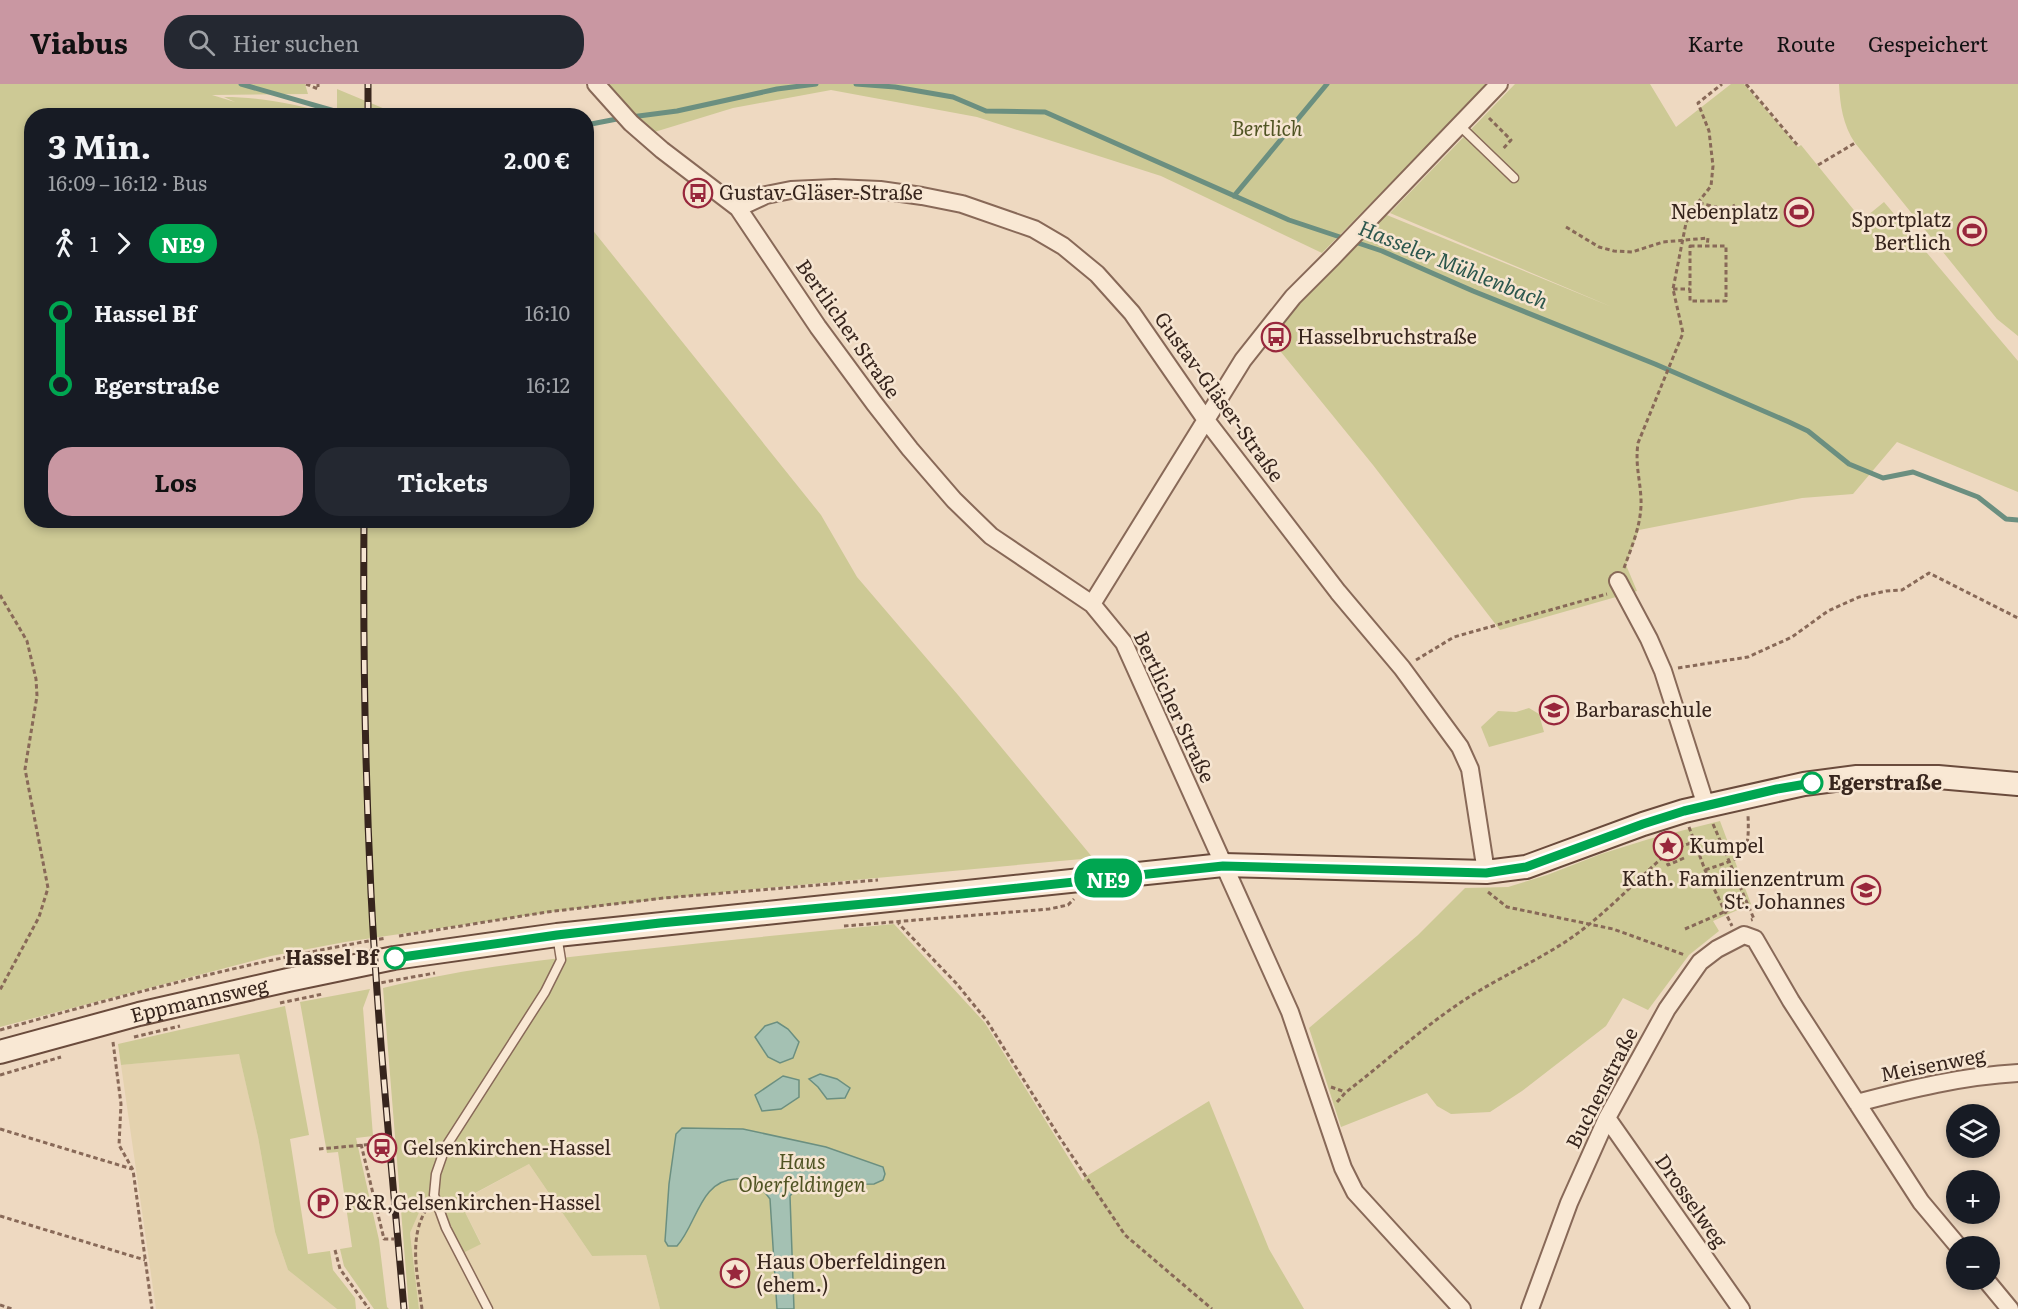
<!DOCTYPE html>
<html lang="de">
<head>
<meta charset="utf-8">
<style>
  :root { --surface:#171b24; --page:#242831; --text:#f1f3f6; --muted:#9ea1a6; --accent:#c997a2 }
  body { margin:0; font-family:Literata,serif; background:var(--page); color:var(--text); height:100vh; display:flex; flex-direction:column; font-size:22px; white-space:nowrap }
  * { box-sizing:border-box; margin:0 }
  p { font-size:20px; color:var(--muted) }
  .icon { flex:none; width:33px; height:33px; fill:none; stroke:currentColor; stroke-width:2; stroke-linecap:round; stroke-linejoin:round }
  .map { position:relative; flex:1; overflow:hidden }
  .panel { position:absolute; left:24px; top:24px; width:570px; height:420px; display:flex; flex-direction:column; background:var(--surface); border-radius:24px; box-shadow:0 3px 9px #0003 }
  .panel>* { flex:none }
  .badge { padding:0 12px; border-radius:20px; font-size:21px; line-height:39px }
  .tools { position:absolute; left:1946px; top:1020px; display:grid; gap:12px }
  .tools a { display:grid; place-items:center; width:54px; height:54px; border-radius:50%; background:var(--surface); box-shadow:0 3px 9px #0003; font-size:30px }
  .map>.badge { position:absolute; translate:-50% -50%; box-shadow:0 0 0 3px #fff }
  .legs { display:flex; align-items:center; gap:9px; height:66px; padding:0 24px; font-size:20px }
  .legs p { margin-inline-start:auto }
  .summary { display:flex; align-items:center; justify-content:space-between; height:102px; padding:0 24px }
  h1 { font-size:33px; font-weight:700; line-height:45px }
  .primary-button { display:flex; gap:12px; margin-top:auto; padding:12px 24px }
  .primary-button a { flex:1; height:69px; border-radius:24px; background:var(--accent); color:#111; font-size:24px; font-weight:700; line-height:69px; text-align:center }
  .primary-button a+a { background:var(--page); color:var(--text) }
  ul { padding:0 24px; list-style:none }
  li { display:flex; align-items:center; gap:21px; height:72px; font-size:22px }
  li i { display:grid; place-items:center; width:9px; height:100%; margin:0 8px; background:currentColor }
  li i::after { content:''; width:15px; height:15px; margin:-8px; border:4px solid; border-radius:50%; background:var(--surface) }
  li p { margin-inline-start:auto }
  li:first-child i { background:linear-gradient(#0000 50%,currentColor 0) }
  li:last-child i { background:linear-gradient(currentColor 50%,#0000 0) }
  header { display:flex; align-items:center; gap:36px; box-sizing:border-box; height:84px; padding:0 30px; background:var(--accent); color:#111 }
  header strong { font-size:28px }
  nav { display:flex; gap:33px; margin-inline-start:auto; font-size:21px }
  .search { width:420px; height:54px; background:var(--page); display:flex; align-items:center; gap:15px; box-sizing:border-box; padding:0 21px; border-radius:24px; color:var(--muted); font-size:22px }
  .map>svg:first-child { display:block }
  .farmland { fill:#e4d2ae }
  .green { fill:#cdc995 }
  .water { fill:#a4c1b3; stroke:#6b8f80; stroke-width:1.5 }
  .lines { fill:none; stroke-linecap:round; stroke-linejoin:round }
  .stream { stroke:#6b8f80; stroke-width:5 }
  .lane-casing { stroke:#886958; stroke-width:11 }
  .street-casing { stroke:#886958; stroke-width:20 }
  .secondary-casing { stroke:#6a4b3c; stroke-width:26 }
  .path { stroke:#886958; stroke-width:3; stroke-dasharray:4.5 3; stroke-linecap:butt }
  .lane { stroke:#f9e8d4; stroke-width:8 }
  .street { stroke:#f9e8d4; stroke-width:16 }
  .secondary { stroke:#f9e8d4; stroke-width:22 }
  .rail-casing { stroke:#37251d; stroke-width:7 }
  .rail { stroke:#f6e5d1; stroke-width:4.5; stroke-dasharray:14; stroke-linecap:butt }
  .line-1-casing { stroke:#fff; stroke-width:14 }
  .line-1 { stroke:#00a651; stroke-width:9 }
  .stop-1-dot { fill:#fff; stroke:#00a651; stroke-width:3 }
  .labels { text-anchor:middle; stroke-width:5; stroke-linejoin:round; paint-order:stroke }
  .park-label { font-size:20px; font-style:italic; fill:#505423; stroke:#f6e5d1 }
  .poi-label { font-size:20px; fill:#37251d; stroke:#f6e5d1; text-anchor:start }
  .street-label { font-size:20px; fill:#37251d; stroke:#f6e5d1 }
  .stop-label { font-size:20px; font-weight:bold; fill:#37251d; stroke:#f6e5d1; text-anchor:start }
  .water-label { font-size:21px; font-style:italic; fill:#2c574d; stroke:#f6e5d1 }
</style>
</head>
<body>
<header>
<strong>Viabus</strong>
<div class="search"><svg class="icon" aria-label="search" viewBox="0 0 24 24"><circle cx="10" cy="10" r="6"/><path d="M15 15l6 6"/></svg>Hier suchen</div>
<nav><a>Karte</a><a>Route</a><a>Gespeichert</a></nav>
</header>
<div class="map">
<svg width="2018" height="1225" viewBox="0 0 2018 1225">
  <rect width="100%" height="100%" fill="#eed9c1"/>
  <!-- farmland -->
  <path class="farmland" d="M239,969L258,1053L275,1148L288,1186L337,1225H156L121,981Z
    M529,1080L592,1172L646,1171L660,1225H419L410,1149L424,1116L442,1115L445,1128L463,1169L481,1159L461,1120L465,1115Z"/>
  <!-- green -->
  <path class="green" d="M0,0H305L308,10L212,11L235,18L224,13C262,13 298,21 335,31L32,32V436H586L587,139L821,431L857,493L958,611L1093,774L735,807L564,826L345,858L271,872L0,943Z
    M600,0H1488L1322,169L1161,92L977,33L831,6L733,24L648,50Z
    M1515,0H1650L1676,43L1731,0H1744L1798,63L1801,61L1862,136L1884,118L2018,277V408L1897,358L1853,410L1802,414L1639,446L1626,481L1637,507L1500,546L1373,381L1264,247L1377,127L1612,223L1390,129Z
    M1839,0H2018V252L1997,235L1855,59C1843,41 1840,21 1839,0Z
    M337,5L397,30L401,31H337Z
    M1529,624L1539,630L1544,648L1489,663L1481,643L1498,627L1516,628Z
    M1720,737L1751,820L1713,837L1719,847L1689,871L1648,926L1623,914L1606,942L1522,1007L1490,1028L1451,1030L1437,1022L1427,1009L1341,1043L1309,944L1418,851L1465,804L1508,803L1547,791L1601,770L1649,755Z
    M894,840L985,939L1083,1097L1085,1093L1209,1017L1269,1165L1304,1225H660L646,1171L592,1172L529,1080L464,1115L461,1120L481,1160L463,1169L445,1128L442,1115L424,1117L410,1149L419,1225H409L383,904C469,883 557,874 645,865C727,856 811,848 894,840Z
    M370,905L363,924L373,1052L356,1054L379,1156L387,1223L389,1225H374L344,1182L340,1165L352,1163L338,1068L327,1069L300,918Z
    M285,922L309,1051L290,1055L308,1170L330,1167L333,1186L355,1214L356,1225H337L288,1186L275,1148L258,1053L239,970L121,981L118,960Z"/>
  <!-- water -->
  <path class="water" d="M777,938L788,945L799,958L793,974L780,979L768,973L755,953L765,942Z
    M820,990L837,995L850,1004L845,1014L827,1015L818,1003L809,995Z
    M783,992L799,996V1013L781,1025L762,1027L755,1011Z
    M682,1044L743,1045L826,1063L883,1083L885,1090L883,1096L874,1100L799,1101L790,1112L794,1225H777L770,1115C760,1102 753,1094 736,1095C700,1096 697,1140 677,1162H668L665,1157L669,1100L676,1050Z"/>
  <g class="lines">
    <!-- stream -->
    <path class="stream" d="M241,0L352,32
      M856,0L895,3L953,13L986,27L1045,28L1289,136L1382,167L1473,207L1655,280L1789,338L1808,347L1849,380L1883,394L1913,388L1978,413L2006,435L2018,436
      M631,33L677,27L777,5L816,0
      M586,41L622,34
      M1234,112L1327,0"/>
    <!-- lane casing -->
    <g class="lane-casing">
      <path id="lane" d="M1459,41L1514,94
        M488,1225L446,1144L434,1111L436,1090L445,1064L545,908L561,876L557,851"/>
    </g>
    <!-- street casing -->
    <g class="street-casing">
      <path id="street" d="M596,0L631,39L662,66L738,124L818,243L874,319L910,365L954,416L991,452L1092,520L1124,559L1290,928L1343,1084L1355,1108L1462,1225
        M738,124L766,111L791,106L835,104L880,106L922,112L962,120L1034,145L1063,162L1097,190L1132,229L1206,336L1338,508L1402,584L1460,663L1470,685L1486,788
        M1618,497L1649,555L1663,587L1706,722
        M1092,520L1243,276L1293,213L1332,174L1499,0
        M1857,1019C1910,1005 1963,992 2018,989
        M1607,1034L1741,1225
        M1986,1196L2010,1225
        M1530,1225L1569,1119L1607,1034L1667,925L1700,878L1717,865L1744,851L1755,855L1791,917L1921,1118L1958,1162"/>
    </g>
    <!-- secondary casing -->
    <g class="secondary-casing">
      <g id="secondary">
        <path id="s1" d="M0,968L139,930L288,896L394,874L557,851L1223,781L1486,788L1526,783L1643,740L1684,727L1804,700L1857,693H1938L2018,700"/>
      </g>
    </g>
    <!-- path -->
    <path class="path" d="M306,0L318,5V0
      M1746,0L1799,63
      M1489,34L1511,56L1502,66
      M1818,81L1855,59
      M1699,119L1716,123L1723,128L1735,121
      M1566,143L1599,163L1614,167L1632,168L1663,158L1708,154L1707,162
      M1690,162H1726V217H1690Z
      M1673,205H1690
      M1624,484C1632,462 1642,439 1641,415C1640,394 1635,381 1638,359L1683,249L1673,205L1686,139L1693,125L1711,102L1713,82L1709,47L1698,19L1722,0
      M0,511L27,557L36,595L37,612L25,685L48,804L39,833L0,906
      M1416,576L1454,553L1607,510
      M1678,584L1748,573L1792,553L1828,527L1859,513L1886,507L1902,506L1929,489L2018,534
      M1713,740L1754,835L1751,836
      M1689,743L1705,786L1732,842
      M1684,774L1668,781L1664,772L1673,765L1694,758
      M1705,786C1743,773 1750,775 1748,731
      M1488,808L1507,823L1613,845L1685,871
      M899,836V840L956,899L987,937L1060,1054L1125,1151L1212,1225
      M844,842L1049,825L1068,821L1074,815
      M1685,845L1747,818
      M399,852L547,828L664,814L878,796
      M374,900L435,889
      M280,919L323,910
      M0,946C127,910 256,876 386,854
      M134,953L180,942
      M113,958L121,1020L119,1061L133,1086L152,1225
      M0,991L61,973
      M1331,1003L1345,1008
      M1337,1018L1346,1008C1387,977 1425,941 1469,913C1502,892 1539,876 1571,854C1603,832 1635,798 1664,772L1655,757
      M0,1045L132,1085
      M361,1060L384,1155H394
      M319,1065L386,1059
      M0,1132L145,1176
      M335,1166L340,1185L369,1225
      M0,1221L12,1225
      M422,1225C418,1193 408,1155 426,1126"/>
    <!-- lane -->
    <use href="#lane" class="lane"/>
    <!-- street -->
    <use href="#street" class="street"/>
    <!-- secondary -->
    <use href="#secondary" class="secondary"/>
    <!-- rail casing -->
    <g class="rail-casing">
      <path id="rail" d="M368,32V0
        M364,436C363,560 365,685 371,809C378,948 392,1086 404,1225"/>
    </g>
    <!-- rail -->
    <use href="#rail" class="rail"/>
  </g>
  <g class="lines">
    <!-- line-1 casing -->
    <g class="line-1-casing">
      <path id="line-1" d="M395,874L557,851L660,839L896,817L1223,782L1486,789L1526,783L1643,740L1684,727L1777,705L1812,699"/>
    </g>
    <!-- line-1 -->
    <use href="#line-1" class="line-1"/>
  </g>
  <!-- icons -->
  <defs>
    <g id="bus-ring" transform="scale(1.5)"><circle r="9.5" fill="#f6e5d1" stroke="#98273c" stroke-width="1.5"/><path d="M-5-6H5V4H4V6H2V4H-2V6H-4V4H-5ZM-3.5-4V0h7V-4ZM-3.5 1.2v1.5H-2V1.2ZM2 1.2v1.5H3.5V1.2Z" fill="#98273c"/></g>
    <g id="stadium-ring" transform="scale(1.5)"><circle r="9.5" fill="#f6e5d1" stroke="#98273c" stroke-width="1.5"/><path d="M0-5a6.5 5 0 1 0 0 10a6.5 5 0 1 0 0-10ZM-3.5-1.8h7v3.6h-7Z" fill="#98273c"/></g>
    <g id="school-ring" transform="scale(1.5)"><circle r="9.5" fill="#f6e5d1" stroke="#98273c" stroke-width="1.5"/><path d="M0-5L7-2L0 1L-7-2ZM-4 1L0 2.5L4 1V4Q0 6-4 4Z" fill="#98273c"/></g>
    <g id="sight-ring" transform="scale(1.5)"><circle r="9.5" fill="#f6e5d1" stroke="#98273c" stroke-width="1.5"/><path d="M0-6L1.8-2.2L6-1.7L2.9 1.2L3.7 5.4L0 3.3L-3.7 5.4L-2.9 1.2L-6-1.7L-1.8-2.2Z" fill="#98273c"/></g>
    <g id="station-ring" transform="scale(1.5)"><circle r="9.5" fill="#f6e5d1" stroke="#98273c" stroke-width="1.5"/><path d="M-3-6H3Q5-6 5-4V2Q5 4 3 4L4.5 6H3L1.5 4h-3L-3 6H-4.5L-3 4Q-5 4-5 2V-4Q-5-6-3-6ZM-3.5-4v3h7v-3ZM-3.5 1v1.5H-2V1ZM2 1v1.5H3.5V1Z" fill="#98273c"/></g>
    <g id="parking-ring" transform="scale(1.5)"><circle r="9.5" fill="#f6e5d1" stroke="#98273c" stroke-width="1.5"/><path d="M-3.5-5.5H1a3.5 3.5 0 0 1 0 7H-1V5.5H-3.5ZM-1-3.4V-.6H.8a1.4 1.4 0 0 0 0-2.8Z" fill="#98273c"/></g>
  </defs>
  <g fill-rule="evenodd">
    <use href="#bus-ring" x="698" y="109"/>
    <use href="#stadium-ring" x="1799" y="128"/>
    <use href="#stadium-ring" x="1972" y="147"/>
    <use href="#bus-ring" x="1276" y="253"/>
    <use href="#school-ring" x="1554" y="626"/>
    <use href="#sight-ring" x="1668" y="762"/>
    <use href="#school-ring" x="1866" y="806"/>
    <use href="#station-ring" x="382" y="1064"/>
    <use href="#parking-ring" x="323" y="1119"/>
    <use href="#sight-ring" x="735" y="1189"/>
  </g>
  <!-- markers -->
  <g class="stop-1-dot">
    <circle cx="1812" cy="699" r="10"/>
    <circle cx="395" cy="874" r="10"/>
  </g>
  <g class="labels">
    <!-- park labels -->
    <g class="park-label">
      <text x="1267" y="52">Bertlich</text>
      <text x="802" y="1085">Haus<tspan x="802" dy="23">Oberfeldingen</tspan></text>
    </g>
    <!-- poi labels -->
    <g class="poi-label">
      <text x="719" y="116">Gustav-Gläser-Straße</text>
      <text x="1778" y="135" text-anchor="end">Nebenplatz</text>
      <text x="1951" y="143" text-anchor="end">Sportplatz<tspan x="1951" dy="23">Bertlich</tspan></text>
      <text x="1297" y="260">Hasselbruchstraße</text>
      <text x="1575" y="633">Barbaraschule</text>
      <text x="1689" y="769">Kumpel</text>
      <text x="1845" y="802" text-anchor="end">Kath. Familienzentrum<tspan x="1845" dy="23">St. Johannes</tspan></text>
      <text x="403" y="1071">Gelsenkirchen-Hassel</text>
      <text x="344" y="1126">P&amp;R,Gelsenkirchen-Hassel</text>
      <text x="756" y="1185">Haus Oberfeldingen<tspan x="756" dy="23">(ehem.)</tspan></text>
    </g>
    <!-- street labels -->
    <g class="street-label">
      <text transform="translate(848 245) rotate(55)" y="7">Bertlicher Straße</text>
      <text transform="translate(1219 313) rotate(54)" y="7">Gustav-Gläser-Straße</text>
      <text transform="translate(1174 623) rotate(65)" y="7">Bertlicher Straße</text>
      <text dy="7" stroke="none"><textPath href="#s1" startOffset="206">Eppmannsweg</textPath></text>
      <text transform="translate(1933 981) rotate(-11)" y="7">Meisenweg</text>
      <text transform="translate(1602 1004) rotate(-63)" y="7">Buchenstraße</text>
      <text transform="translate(1691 1117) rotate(55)" y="7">Drosselweg</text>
    </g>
    <!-- stop labels -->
    <g class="stop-label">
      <text x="1828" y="706">Egerstraße</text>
      <text x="378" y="881" text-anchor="end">Hassel Bf</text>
    </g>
    <!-- water labels -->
    <g class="water-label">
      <text transform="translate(1453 181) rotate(22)" y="7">Hasseler Mühlenbach</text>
    </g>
  </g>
</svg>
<div class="tools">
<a><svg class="icon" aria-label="layers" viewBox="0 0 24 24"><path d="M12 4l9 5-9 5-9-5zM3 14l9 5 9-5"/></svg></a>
<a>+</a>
<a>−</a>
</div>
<b class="badge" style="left:1108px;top:794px;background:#00a651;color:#fff">NE9</b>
<section class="panel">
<div class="summary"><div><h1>3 Min.</h1><p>16:09 – 16:12 · Bus</p></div><b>2.00 €</b></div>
<div class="legs"><svg class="icon" aria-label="walk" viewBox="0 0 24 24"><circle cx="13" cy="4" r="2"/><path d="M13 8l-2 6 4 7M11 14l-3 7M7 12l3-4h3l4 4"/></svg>1<svg class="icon" aria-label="forward" viewBox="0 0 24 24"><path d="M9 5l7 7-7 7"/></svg><b class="badge" style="background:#00a651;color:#fff">NE9</b></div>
<ul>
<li><i style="color:#00a651"></i><b>Hassel Bf</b><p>16:10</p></li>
<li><i style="color:#00a651"></i><b>Egerstraße</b><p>16:12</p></li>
</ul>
<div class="primary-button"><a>Los</a><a>Tickets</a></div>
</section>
</div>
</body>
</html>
